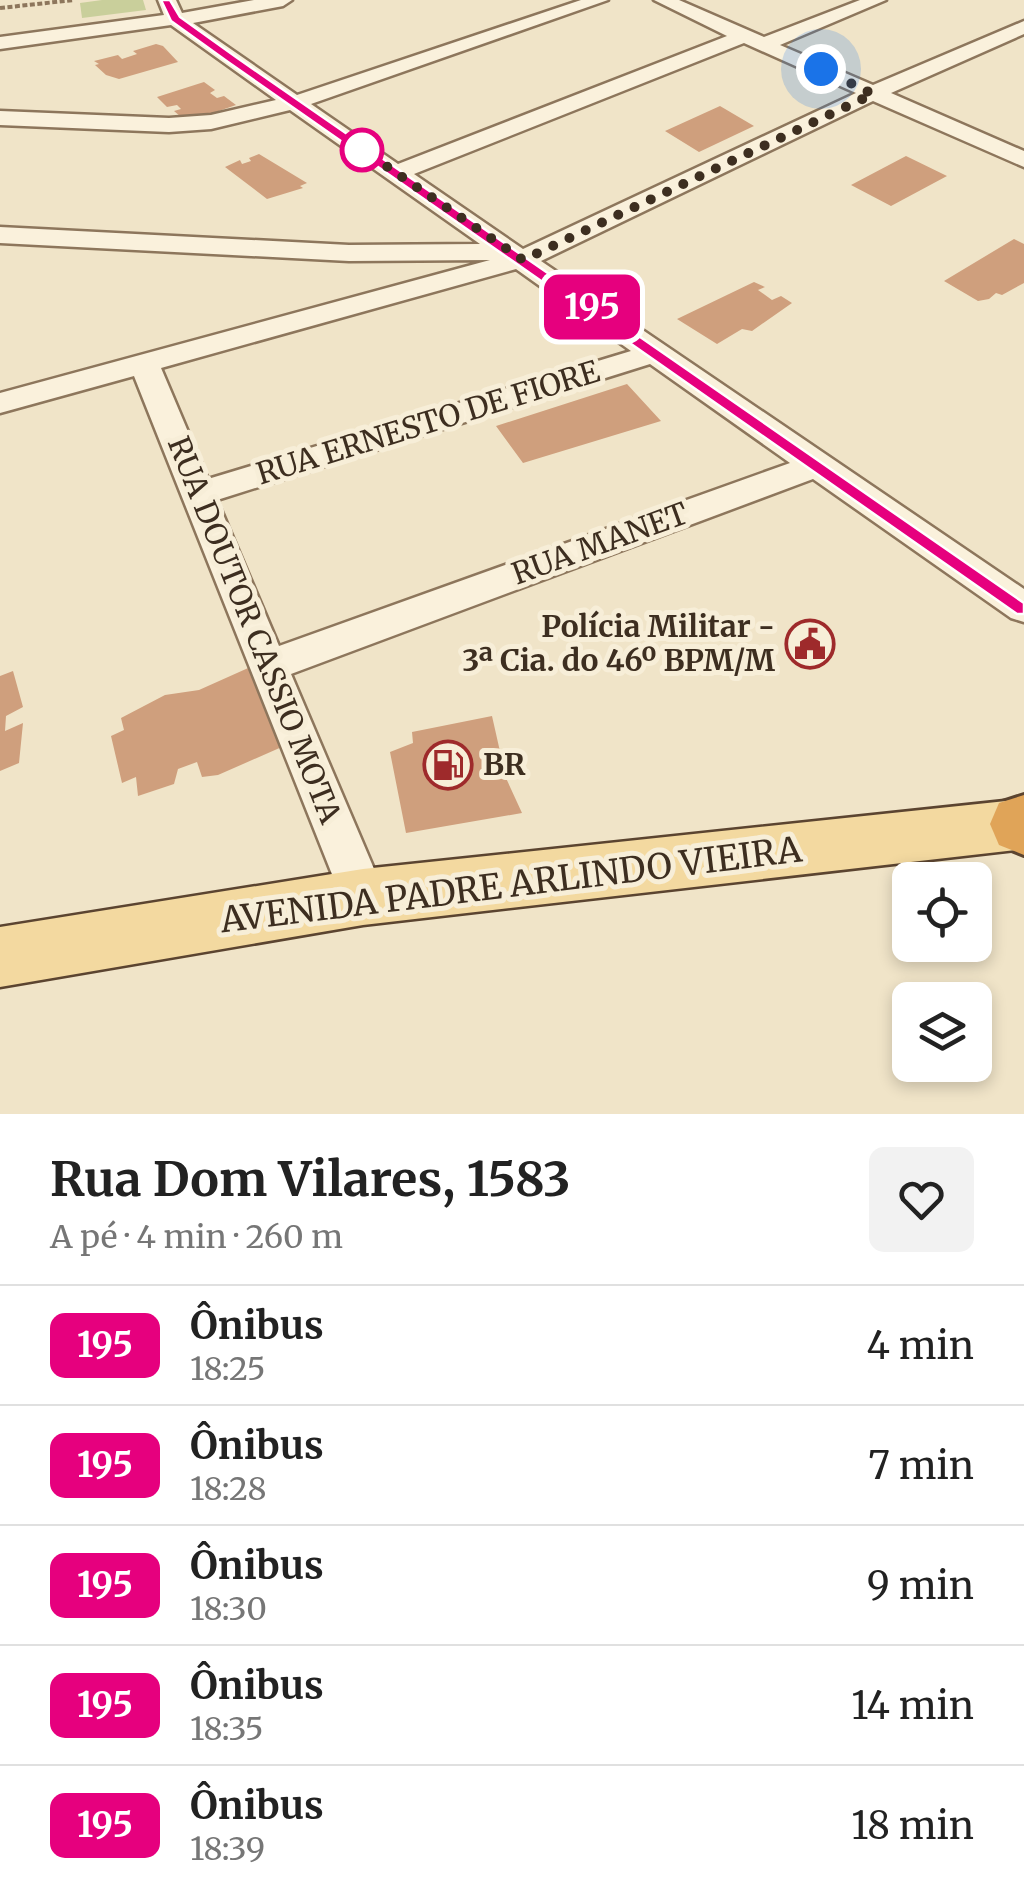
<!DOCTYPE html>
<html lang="pt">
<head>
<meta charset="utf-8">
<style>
  :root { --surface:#fff; --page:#f2f2f2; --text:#222; --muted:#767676; --line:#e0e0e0 }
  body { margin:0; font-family:Merriweather,serif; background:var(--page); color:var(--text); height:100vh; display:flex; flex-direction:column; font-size:38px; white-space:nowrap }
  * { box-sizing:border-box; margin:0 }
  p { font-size:32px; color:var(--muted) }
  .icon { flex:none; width:55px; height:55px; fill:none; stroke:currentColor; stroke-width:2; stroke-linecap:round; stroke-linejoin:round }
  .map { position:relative; height:1114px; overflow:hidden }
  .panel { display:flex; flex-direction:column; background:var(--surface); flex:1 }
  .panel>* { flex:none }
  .badge { padding:0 20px; border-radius:15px; font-size:35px; line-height:65px }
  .controls { position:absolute; left:892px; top:862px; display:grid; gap:20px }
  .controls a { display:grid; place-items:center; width:100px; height:100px; border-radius:15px; background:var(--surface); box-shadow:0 5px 15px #0003; font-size:50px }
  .you { position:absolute; width:50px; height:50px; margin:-25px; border:8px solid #fff; border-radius:50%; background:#1a73e8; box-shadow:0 0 0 15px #1a73e833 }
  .map>.badge { position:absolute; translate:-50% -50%; box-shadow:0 0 0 5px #fff }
  .round { display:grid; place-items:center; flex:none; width:105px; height:105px; border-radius:15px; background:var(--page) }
  .headline { display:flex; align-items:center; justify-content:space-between; height:170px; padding:0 50px }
  h1 { font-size:48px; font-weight:700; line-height:75px }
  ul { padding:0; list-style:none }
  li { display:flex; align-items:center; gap:30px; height:120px; padding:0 50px; border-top:2px solid var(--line) }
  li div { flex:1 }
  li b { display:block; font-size:38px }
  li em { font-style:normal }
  li .badge { min-width:110px; font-weight:700; text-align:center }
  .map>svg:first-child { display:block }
  .green { fill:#c9cf9b }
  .building { fill:#cf9f7d }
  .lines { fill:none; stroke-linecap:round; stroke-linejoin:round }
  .minor-casing { stroke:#8d765c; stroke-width:5 }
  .major-casing { stroke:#5b4430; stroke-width:5 }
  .highway-casing { stroke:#5b4430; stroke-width:6 }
  .path { stroke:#8d765c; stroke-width:4; stroke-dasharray:5 2.5; stroke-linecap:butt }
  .minor { fill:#faf1dc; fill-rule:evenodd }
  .major { fill:#f3d9a0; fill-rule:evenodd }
  .highway { fill:#e0a458; fill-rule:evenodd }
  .line { fill:#e6007e; stroke:#fff; stroke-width:2.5 }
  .walk { stroke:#3d2e20; stroke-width:10; stroke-dasharray:0 18 }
  .stop-dot { fill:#fff; stroke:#e6007e; stroke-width:5 }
  .labels { text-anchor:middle; stroke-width:10; stroke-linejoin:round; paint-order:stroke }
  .street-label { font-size:30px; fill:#3d2e20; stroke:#f7eed8 }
  .poi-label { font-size:30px; font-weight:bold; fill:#3d2e20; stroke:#f7eed8; text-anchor:end }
  .near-street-label { font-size:35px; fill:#3d2e20; stroke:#f7eed8 }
</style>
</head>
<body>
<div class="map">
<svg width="1024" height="1114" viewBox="0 0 1024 1114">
  <rect width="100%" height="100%" fill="#f0e4c8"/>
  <!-- green -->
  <path class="green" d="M102,0H143L146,10L82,18L80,3Z"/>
  <!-- building -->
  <path class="building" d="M156,44L163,46L178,62L119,79L106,75L95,65L99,64L94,61L118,55L122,59L137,54L133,51Z
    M204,82L215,90L210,93L217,98L224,96L236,105L187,122L174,111L181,109L177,105L167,107L157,97Z
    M720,106L754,126L699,152L665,131Z
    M259,154L307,183L300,186L303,188L267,199L225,167L240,160L242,164L251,161L249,158Z
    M906,156L947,176L891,206L851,185Z
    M1014,239L1024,244V283L1002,295L996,293L989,299L978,301L944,281Z
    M754,282L765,287L758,290L772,300L781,296L792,303L752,331L742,329L717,344L677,319Z
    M627,384L661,421L523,463L496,426Z
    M257,664L284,746L218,775L202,777L197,762L178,769L174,784L138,796L136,777L122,783L111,736L124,730L121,718L165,695L199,690Z
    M13,671L23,707L6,716L5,731L23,723L19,763L0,771V676Z
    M492,716L506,778L522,813L406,833L390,752L413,743L412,732Z"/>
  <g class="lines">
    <!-- minor casing -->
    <g class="minor-casing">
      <path id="minor" d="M158,0H176L182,13L254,0H292L283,6L193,23L297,95L581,0H608L311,104L398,164L727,36L654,0H679L764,37L860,0H886L780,45L873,85L1024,21V34L891,93L1024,151V167L873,101L541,261L1024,589V622L1011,618L813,479L291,674L386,897L379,912L363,919L347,912L134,376L0,413V393L490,260L349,261L0,243V227L349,245L480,244L290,110L211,129L169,132L0,125V111L169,118L211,115L276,100L171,25L0,49V37L164,15ZM744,43L856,93L523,249L414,174ZM516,269L631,351L208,479L161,368ZM650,364L790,463L279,646L217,500Z"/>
    </g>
    <!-- major casing -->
    <g class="major-casing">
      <path id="major" d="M1024,799V849L363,925L0,987V927L363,869Z"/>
    </g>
    <!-- highway casing -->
    <g class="highway-casing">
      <path id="highway" d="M1024,795V855L999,845L990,824L999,803Z"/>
    </g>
    <!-- path -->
    <path class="path" d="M0,8L74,0"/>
    <!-- minor -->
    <use href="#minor" class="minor"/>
    <!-- major -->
    <use href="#major" class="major"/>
    <!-- highway -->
    <use href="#highway" class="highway"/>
  </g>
  <!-- line -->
  <path class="line" d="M161,0H170L180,17L236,57L1024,603V614H1017L228,62L171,21Z"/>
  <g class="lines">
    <!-- walk -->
    <path class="walk" d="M362,150L360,148L523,260L873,94L821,69"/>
  </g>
  <!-- icons -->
  <defs>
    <g id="civic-ring" transform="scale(2.5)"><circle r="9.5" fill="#f7eed8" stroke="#9e2a2b" stroke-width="1.5"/><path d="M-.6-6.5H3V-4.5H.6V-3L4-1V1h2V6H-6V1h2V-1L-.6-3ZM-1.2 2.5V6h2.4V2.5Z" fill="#9e2a2b"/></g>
    <g id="fuel-ring" transform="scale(2.5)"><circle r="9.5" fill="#f7eed8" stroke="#9e2a2b" stroke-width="1.5"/><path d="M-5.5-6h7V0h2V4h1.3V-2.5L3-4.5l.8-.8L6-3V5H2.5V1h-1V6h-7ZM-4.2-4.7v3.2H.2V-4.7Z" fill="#9e2a2b"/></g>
  </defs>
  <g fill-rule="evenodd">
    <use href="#civic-ring" x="810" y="644"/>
    <use href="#fuel-ring" x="448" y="765"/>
  </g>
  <!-- markers -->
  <circle class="stop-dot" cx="362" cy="150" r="20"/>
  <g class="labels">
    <!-- street labels -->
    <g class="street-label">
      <text transform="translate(428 423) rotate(-17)" y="10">RUA ERNESTO DE FIORE</text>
      <text transform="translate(600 544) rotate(-20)" y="10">RUA MANET</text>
      <text transform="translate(254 630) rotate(68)" y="10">RUA DOUTOR CASSIO MOTA</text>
    </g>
    <!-- poi labels -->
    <g class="poi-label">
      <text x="775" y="637">Polícia Militar -<tspan x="775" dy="34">3ª Cia. do 46º BPM/M</tspan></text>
      <text x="483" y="775" text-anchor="start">BR</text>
    </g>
    <!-- near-street labels -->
    <g class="near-street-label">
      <text transform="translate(511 885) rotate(-7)" y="12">AVENIDA PADRE ARLINDO VIEIRA</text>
    </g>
  </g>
</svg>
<div class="controls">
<a><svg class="icon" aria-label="locate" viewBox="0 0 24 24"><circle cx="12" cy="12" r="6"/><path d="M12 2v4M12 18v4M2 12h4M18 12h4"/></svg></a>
<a><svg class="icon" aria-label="layers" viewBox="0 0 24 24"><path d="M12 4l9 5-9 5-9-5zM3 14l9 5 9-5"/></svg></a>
</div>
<div class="you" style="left:821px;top:69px"></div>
<b class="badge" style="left:592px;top:307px;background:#e6007e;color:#fff">195</b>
</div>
<section class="panel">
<div class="headline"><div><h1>Rua Dom Vilares, 1583</h1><p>A pé · 4 min · 260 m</p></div><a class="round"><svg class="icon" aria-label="heart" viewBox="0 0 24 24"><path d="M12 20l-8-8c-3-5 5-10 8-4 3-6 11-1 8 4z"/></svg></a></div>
<ul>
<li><span class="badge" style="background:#e6007e;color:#fff">195</span><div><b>Ônibus</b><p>18:25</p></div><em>4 min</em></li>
<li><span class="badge" style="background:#e6007e;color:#fff">195</span><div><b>Ônibus</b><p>18:28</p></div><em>7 min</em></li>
<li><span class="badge" style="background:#e6007e;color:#fff">195</span><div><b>Ônibus</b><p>18:30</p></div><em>9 min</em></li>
<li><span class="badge" style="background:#e6007e;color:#fff">195</span><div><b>Ônibus</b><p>18:35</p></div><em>14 min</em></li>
<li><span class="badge" style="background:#e6007e;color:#fff">195</span><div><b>Ônibus</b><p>18:39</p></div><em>18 min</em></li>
</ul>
</section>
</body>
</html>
